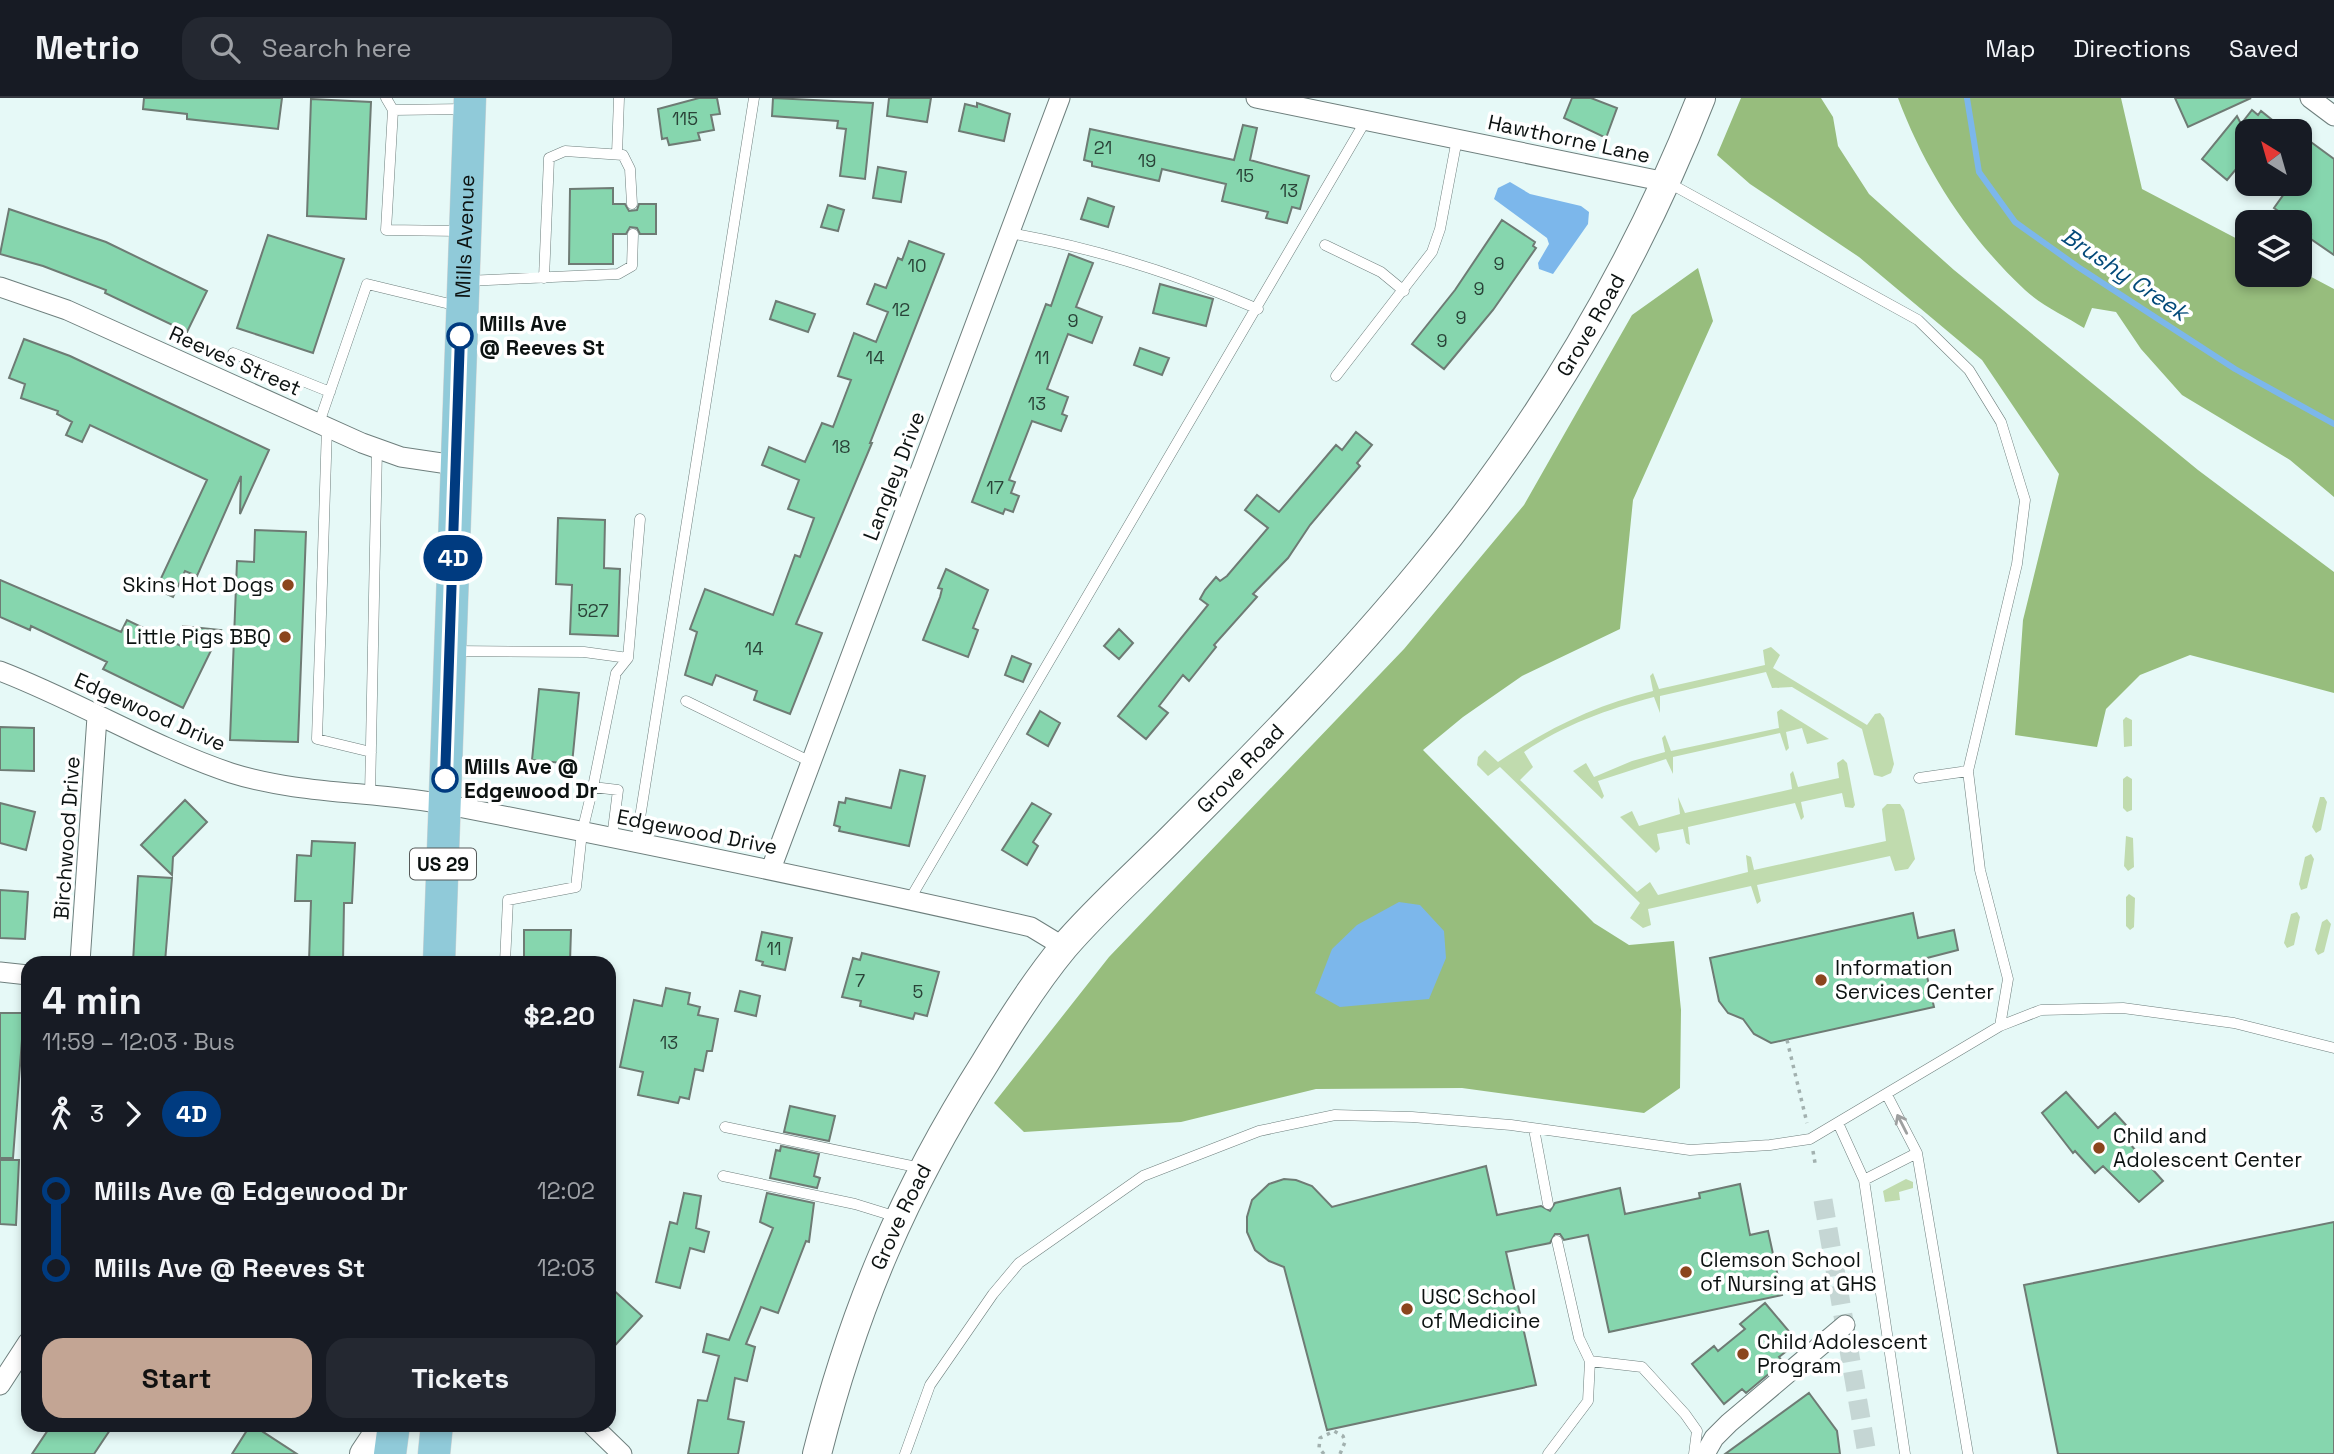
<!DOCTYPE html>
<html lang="en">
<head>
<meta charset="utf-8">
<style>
  :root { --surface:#171b24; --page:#242831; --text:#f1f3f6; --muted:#9ea1a6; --line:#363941; --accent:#c3a594 }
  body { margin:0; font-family:"Space Grotesk",sans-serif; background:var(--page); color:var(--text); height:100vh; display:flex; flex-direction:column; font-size:26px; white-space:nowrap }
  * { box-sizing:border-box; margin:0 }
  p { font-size:23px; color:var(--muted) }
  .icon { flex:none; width:38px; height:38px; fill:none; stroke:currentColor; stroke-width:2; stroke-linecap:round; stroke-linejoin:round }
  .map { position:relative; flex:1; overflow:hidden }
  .side { position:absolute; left:21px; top:858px; width:595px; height:476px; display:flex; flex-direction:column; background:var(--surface); border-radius:21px; box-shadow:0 4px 10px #0003 }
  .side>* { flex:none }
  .badge { padding:0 14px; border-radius:23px; font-size:24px; line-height:46px }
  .needle { width:46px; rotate:323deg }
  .tools { position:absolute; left:2235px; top:21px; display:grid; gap:14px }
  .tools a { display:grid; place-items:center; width:77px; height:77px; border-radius:14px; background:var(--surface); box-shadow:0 4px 10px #0003; font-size:35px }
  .map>.badge { position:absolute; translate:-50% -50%; box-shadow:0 0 0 4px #fff }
  .legs { display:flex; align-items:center; gap:10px; height:77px; padding:0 21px; font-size:23px }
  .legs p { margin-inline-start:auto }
  .headline { display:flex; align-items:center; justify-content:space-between; height:119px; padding:0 21px }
  h1 { font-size:38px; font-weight:700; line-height:52px }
  .action { display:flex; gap:14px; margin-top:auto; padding:14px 21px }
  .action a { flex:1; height:80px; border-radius:21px; background:var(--accent); color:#111; font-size:28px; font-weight:700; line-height:80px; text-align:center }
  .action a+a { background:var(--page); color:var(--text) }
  ul { padding:0 21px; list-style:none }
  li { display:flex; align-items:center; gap:24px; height:77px; font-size:26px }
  li i { display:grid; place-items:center; width:10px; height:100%; margin:0 9px; background:currentColor }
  li i::after { content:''; width:18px; height:18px; margin:-9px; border:5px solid; border-radius:50%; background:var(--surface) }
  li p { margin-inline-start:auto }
  li:first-child i { background:linear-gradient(#0000 50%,currentColor 0) }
  li:last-child i { background:linear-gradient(currentColor 50%,#0000 0) }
  header { display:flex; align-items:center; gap:42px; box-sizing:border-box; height:98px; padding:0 35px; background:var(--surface); border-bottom:2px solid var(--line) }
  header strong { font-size:33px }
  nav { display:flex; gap:38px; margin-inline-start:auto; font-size:24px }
  .search { width:490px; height:63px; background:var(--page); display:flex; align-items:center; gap:18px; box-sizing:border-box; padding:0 24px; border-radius:21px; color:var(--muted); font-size:26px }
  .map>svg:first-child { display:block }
  .green { fill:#c0dbae }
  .forest { fill:#97bd7d }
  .water { fill:#7cb7eb }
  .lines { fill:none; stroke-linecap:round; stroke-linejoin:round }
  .stream { stroke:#7cb7eb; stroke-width:6 }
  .building { fill:#86d6ae; stroke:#6e7b74; stroke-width:2 }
  .street-tunnel { stroke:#c5d6d4; stroke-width:19; stroke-dasharray:19 10; stroke-linecap:butt }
  .lane-casing { stroke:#6e7f7d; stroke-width:11 }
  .street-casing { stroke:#6e7f7d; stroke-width:21 }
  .secondary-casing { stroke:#6e7f7d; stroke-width:30 }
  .primary-casing { stroke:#d3d4d4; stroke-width:33 }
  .path { stroke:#a2b1af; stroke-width:3.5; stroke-dasharray:3.5 5; stroke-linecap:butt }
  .lane { stroke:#fff; stroke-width:10 }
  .street { stroke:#fff; stroke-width:19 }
  .secondary { stroke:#fff; stroke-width:28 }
  .primary { stroke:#90cad9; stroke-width:32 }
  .oneway { stroke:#9ea0a0 }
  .line-1-casing { stroke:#fff; stroke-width:16 }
  .line-1 { stroke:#003b80; stroke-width:10 }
  .stop-1-dot { fill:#fff; stroke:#003b80; stroke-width:3.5 }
  .poi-dot { fill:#8b451d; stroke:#fff; stroke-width:2.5 }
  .labels { text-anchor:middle; stroke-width:7; stroke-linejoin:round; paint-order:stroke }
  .number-label { font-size:18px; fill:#2a4338 }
  .shield { fill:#fff; stroke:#555958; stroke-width:2 }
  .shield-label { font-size:19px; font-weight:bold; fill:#0c1211 }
  .street-label { font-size:21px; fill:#0c1211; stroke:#fff }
  .stop-label { font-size:21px; font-weight:bold; fill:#0c1211; stroke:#fff; text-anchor:start }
  .poi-label { font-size:21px; fill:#0c1211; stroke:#fff; text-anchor:start }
  .water-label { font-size:23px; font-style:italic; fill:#034a7a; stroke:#fff }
</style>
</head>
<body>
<header>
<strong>Metrio</strong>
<div class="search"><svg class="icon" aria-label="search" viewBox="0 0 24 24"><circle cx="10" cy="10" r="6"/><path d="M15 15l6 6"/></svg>Search here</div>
<nav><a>Map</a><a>Directions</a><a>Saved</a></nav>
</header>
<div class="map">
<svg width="2334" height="1356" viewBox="0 0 2334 1356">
  <rect width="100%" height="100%" fill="#e6f9f7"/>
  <!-- green -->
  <path class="green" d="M1771,549L1780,557L1773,570L1867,627L1875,616L1880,615L1884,620L1894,666L1891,675L1882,679L1874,677L1862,631L1792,589L1772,590L1766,574L1660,598V615L1654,599C1608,611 1563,627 1524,654L1533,669L1520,682L1637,794L1650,784L1658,797L1748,774L1746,757L1751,759L1754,772L1886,743L1882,711L1887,706H1900L1904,712L1915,761L1908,771L1895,773L1890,758L1757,787L1761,803L1757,806L1751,788L1648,811L1651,827L1643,830L1630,820L1640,805L1500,669L1488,678L1477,667L1478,659L1485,652L1498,664C1547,631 1595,607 1653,593L1650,578L1653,575L1659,591L1765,567L1763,552Z
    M1781,611L1829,641L1807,646L1802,630L1786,634L1789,650L1786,653L1780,635L1673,659V676L1666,661L1598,683L1604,698L1602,701L1573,673L1586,665L1594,679L1632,663L1665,654L1662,640L1665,637L1671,653L1779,630L1777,614Z
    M2126,619L2132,622V648L2124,649L2123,622Z
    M1843,661L1847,665L1855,707L1853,710L1845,709L1842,695L1801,704L1804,719L1801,722L1795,705L1688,729L1690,747L1686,745L1683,731L1657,736L1660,751L1656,755L1620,719L1632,713L1639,728L1680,716L1678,699L1685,715L1792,691L1790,676L1793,673L1798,689L1839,680L1837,665Z
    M2127,678L2132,681V712L2127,714L2123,710V681Z
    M2320,699H2324L2327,704L2321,732L2316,735L2312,729Z
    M2126,738L2133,740L2134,769L2128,773L2124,768Z
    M2311,756L2314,761L2307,790L2301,792L2299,786L2305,759Z
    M2129,796L2135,800L2134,829L2130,832L2126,828V799Z
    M2297,814L2300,819L2294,847L2287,850L2284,845L2291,816Z
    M2327,821L2331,826L2324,854L2318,857L2315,852L2322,824Z
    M1906,1081L1913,1084V1090L1899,1094L1900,1102L1885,1104L1883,1093Z"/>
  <!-- forest -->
  <path class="forest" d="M1741,0H1821L1833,19L1838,48L1869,96L1954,172L2198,372L2334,474V595L2190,557L2140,577L2106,611L2097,649L2015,637L2023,522L2059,376L1982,262L1859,159L1750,86L1717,57Z
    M1898,0H2121L2142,91L2247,146V177H2300V173L2334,191V399L2290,362L2182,297L2141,251L2116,214L2092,210L2084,230C2065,218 2041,207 2025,192C1968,139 1925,72 1898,0Z
    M1698,170L1713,223L1633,402L1620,531L1522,578L1463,619L1423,652L1594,825L1629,847L1674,843L1681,912L1680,990L1644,1015L1462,990L1316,991L1181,1024L1024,1034L994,1005L1109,859L1404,551L1524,407L1632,217Z"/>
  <!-- water -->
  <path class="water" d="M1510,84L1530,96L1581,108L1589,114L1588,126L1553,176L1539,171L1538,165L1549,146L1547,140L1494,101L1498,90Z
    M1399,804L1420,807L1444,833L1446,860L1429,901L1340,909L1315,895L1332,851L1357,827Z"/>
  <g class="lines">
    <!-- stream -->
    <path class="stream" d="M1967,0L1979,74L2015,124L2078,169L2235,271L2334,326"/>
  </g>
  <!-- building -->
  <path class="building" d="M144,0H282L278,31L187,21V16L143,11Z
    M699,0H717L720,16L711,17L714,32L698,35L700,42L669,47L667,40L662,41L658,11Z
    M773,0L873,5L865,81L840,78L846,31L837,30L838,23L772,18Z
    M889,0H931L927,24L887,18Z
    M1572,0H1591L1617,10L1606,40L1564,20Z
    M2175,0H2251L2188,29Z
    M311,1L371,4L366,121L307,118Z
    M977,5L1010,16L1004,43L959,33L965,6L977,9Z
    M2252,12L2258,17L2261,13L2286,33H2247V58L2227,82L2202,61L2237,18L2241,26Z
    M1243,27L1257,30L1250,62L1309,78L1300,111L1292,109L1287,125L1266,120L1268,114L1222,103L1226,86L1162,71L1159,83L1092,68V64L1084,62L1090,31L1234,62Z
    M2300,36L2334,61V157L2308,139L2311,136L2300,128V124H2294L2274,110L2291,86H2300Z
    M878,69L906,74L901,104L873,100Z
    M613,90V106H625L629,113L637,112L639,106H656V136H640L637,130L630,129L626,136H613V166H569L570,91Z
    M1088,100L1114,109L1108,129L1081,121Z
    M828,107L844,112L838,133L821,129Z
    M9,111L106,144L207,193L187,234L105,195L106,192L43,168L0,156Z
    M1502,122L1535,144L1533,148L1536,150L1493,212L1444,271L1412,246L1455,192Z
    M268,137L344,161L313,255L237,230Z
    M909,143L944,156L870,345H872L796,526L822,535L790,616L754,602L757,593L716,577L712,587L685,577L697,534L690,531L705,491L773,517L795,457L800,459L814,420L788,411L799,382L762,367L769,349L805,364L822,325L833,329L851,282L838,278L854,235L876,244L888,214L867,206L875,186L886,190L898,160L902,162Z
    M1069,156L1093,165L1076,209L1102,219L1092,245L1068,236L1047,291L1068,299L1062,316L1067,318L1061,333L1032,323L1009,382L1015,384L1011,395L1019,398L1013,414L1005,411L1003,416L972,404L1046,206L1051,208Z
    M1160,186L1213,201L1206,228L1153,215Z
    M776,203L815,216L808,234L770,221Z
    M24,241L70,258L269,352L240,416L241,378L197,478L185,473L173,499L156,491L207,382L90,327L82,344L66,337L72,324L57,316L58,313L21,300L25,286L9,280Z
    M1140,250L1169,260L1162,277L1134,267Z
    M1356,334L1372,347L1357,365L1360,368L1310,427L1288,460L1253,496L1257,499L1214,547L1216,549L1189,583L1183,577L1159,608L1168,615L1146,641L1118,618L1208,507L1200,501L1205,492L1216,479L1220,483L1227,478L1268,430L1245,412L1257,397L1279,414L1336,347L1342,352Z
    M558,420L605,422L604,470L620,471L618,538L570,536L572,487L556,486Z
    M255,432L306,434L298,644L230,642L237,463L254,464Z
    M946,471L988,492L973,530L978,532L968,559L923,542L940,499L942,491L938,490Z
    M0,482L121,534L127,522L181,548L183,528L221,532L183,610L103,571L107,564L31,528L30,532L0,519Z
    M1119,531L1133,545L1119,561L1104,548Z
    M1012,558L1031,566L1023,584L1005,577Z
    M539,591L579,595L572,666L532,662Z
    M1040,613L1060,625L1048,648L1027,636Z
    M0,629L34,630V673L0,672Z
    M900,672L925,678L909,748L839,733L840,729L834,727L839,704L845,705L846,700L891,710Z
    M185,702L207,724L173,759L172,777L141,747Z
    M0,705L35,714L26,752L0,745Z
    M1032,705L1051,716L1033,744L1038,748L1027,767L1002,752Z
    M312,743L355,745L352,805H344L343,864H309L311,803H295L297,757L311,758Z
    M138,778L172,780L165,864H133Z
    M0,792L28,794L25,841L0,840Z
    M1913,815L1918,840L1954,832L1958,852L1923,861L1934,909L1771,945L1754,936L1743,921L1728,915L1719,903L1710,860Z
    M524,832H571L570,864H524Z
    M762,834L792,840L785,872L762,867L763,864L756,862Z
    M862,855L939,874L927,918L915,915L913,921L860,908L861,903L842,899L853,860L860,862Z
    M666,890L690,895L688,906L700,909L698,917L718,921L712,953H707L703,973L695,971L689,1001L680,999L678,1005L638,997L643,974L620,969L634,902L662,908Z
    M740,893L760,898L756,918L735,913Z
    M0,915H24L13,1060H0Z
    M2066,994L2098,1030L2115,1015L2136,1038L2129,1045L2163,1083L2139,1104L2103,1068L2095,1075L2075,1053L2073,1055L2042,1015Z
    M790,1008L835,1018L829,1043L784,1034Z
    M781,1048L819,1056L814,1078L820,1080L817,1090L770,1080L776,1052L780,1053Z
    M0,1062H19L16,1127L0,1126Z
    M1486,1068L1497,1117L1541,1108L1550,1113L1555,1105L1620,1090L1625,1116L1700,1100L1699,1095L1740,1086L1750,1137L1768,1133L1782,1197L1609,1234L1588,1137L1564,1142L1560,1136H1555L1550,1145L1506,1154L1536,1287L1327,1332L1284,1169L1269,1163L1255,1152L1247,1134V1119L1252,1102L1269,1086L1284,1081L1296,1082L1312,1088L1332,1109Z
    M684,1095L701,1098L696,1130L709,1134L704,1154L690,1150L680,1190L656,1184L670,1124L677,1126Z
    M767,1095L814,1105L809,1144L806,1143L778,1215L761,1209L746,1246L755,1249L747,1283L735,1280L728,1321L744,1324L738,1356H688L698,1302L707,1303L719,1258L703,1254L707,1236L729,1242L773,1130L760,1124Z
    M2334,1124V1356H2058L2024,1187Z
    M609,1188L642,1218L609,1254Z
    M1765,1205L1798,1244L1779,1259L1783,1264L1746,1295L1742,1291L1724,1306L1692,1266L1714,1248L1718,1253L1745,1231L1740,1226Z
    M1809,1295L1837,1333L1840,1356H1725Z
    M52,1326H114L94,1356H32Z
    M251,1326L297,1356H232Z"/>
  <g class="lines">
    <!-- street-tunnel -->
    <path class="street-tunnel" d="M1823,1102L1867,1356"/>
    <!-- lane casing -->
    <g class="lane-casing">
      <path id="lane" d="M386,0L393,12
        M617,56L619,0
        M1669,85L1918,222L1969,272L2001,324L2025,402L2017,466L1968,673
        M460,133L386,132L393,12L464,11
        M1010,135C1095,150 1179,177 1258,211
        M1325,147L1381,174L1404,193
        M544,180L549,60L565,53L623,57L630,71L632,106
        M466,183L618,176L632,168L633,136
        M233,255L330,294
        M1336,278L1432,154L1440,131L1457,41
        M319,325L367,186L458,208
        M327,329L317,641L371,654
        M453,553L584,554L628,560
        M686,603L811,664
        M1919,680L1968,673L1980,772L2008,881L2000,928
        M593,689L616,575L628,560L640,421
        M370,697L377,350
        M636,745L754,0
        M910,801L1366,22
        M505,864L508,802L576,789L582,734L593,689L618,692L612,740
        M1887,997L1917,1055L1968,1356
        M1838,1025L1864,1082L1905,1356
        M725,1029L921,1070
        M1534,1031L1548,1106
        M723,1078L855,1106L897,1119
        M1864,1082L1917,1055
        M1590,1263L1642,1269L1685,1316L1697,1333L1694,1356
        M905,1356L930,1287L993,1196L1019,1165L1143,1078L1259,1033L1335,1017L1412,1019L1511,1027L1690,1052L1770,1047L1810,1041L2000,928L2041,912L2123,910L2234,925L2334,950
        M1548,1356L1588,1303L1590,1263L1579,1240L1557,1143"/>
    </g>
    <!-- street casing -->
    <g class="street-casing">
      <path id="street" d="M1256,0L1666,84
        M2310,0L2334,18
        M0,189L67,212L362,345L401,359L455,367
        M0,573C78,603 151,648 231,675C300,697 377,693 448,707C643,745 837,785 1031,829L1064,849
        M771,771L1060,0
        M80,864L97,619
        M0,874L28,877
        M0,1287L28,1244
        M591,1326L622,1356
        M1705,1356L1714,1340L1729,1325L1845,1227"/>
    </g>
    <!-- secondary casing -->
    <g class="secondary-casing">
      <g id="secondary">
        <path d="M364,1356L384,1326"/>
        <path id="s1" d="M817,1356C854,1209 904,1093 985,965C1009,925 1034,885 1064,849C1099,808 1142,771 1180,732C1263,649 1346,564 1421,473C1537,333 1635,169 1701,0"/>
      </g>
    </g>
    <!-- primary casing -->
    <g class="primary-casing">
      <g id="primary">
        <path id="s2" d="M439,864L470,0"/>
        <path d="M390,1356L394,1326"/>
        <path d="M434,1356L437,1326"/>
      </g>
    </g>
    <!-- path -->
    <path class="path" d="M1787,942L1807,1025
      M1813,1053L1815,1065
      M1324,1356L1319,1350L1320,1340L1334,1333L1343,1338L1345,1344L1340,1356"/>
    <!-- lane -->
    <use href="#lane" class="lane"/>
    <!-- street -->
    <use href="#street" class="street"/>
    <!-- secondary -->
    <use href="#secondary" class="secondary"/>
    <!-- primary -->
    <use href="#primary" class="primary"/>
  </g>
  <!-- one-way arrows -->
  <defs><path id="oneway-shaft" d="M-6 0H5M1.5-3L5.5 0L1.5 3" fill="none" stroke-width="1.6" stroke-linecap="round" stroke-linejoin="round" transform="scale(1.75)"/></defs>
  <use class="oneway" href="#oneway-shaft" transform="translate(1902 1026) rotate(-117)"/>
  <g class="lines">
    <!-- line-1 casing -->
    <g class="line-1-casing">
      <path id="line-1" d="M445,681L460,238"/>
    </g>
    <!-- line-1 -->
    <use href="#line-1" class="line-1"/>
  </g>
  <!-- markers -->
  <g class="stop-1-dot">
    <circle cx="460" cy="238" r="12"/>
    <circle cx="445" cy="681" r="12"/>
  </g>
  <g class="poi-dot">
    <circle cx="288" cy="487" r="7"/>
    <circle cx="285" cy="539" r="7"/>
    <circle cx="1821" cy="882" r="7"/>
    <circle cx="2099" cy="1050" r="7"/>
    <circle cx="1686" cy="1174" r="7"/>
    <circle cx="1407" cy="1211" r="7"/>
    <circle cx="1743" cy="1256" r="7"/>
  </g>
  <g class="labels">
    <!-- number labels -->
    <g class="number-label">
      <text x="685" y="27">115</text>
      <text x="1103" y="56">21</text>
      <text x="1147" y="69">19</text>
      <text x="1245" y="84">15</text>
      <text x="1289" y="99">13</text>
      <text x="1499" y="172">9</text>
      <text x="917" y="174">10</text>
      <text x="1479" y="197">9</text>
      <text x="901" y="218">12</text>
      <text x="1461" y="226">9</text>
      <text x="1073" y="229">9</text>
      <text x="1442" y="249">9</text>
      <text x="875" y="266">14</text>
      <text x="1042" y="266">11</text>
      <text x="1037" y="312">13</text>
      <text x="841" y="355">18</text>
      <text x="995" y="396">17</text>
      <text x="593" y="519">527</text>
      <text x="754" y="557">14</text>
      <text x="774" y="857">11</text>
      <text x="860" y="889">7</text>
      <text x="918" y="900">5</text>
      <text x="669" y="951">13</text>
    </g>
    <!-- shield labels -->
    <rect class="shield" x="410" y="750.5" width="66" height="31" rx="5"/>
    <g class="shield-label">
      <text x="443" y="773">US 29</text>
    </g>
    <!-- street labels -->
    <g class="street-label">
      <text transform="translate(1569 41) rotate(12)" y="7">Hawthorne Lane</text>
      <text dy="7" stroke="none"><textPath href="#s2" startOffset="726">Mills Avenue</textPath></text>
      <text dy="7" stroke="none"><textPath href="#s1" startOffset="1386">Grove Road</textPath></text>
      <text transform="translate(235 263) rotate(24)" y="7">Reeves Street</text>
      <text transform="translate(894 378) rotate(-69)" y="7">Langley Drive</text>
      <text transform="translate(150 614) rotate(24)" y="7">Edgewood Drive</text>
      <text dy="7" stroke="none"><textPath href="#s1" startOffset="819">Grove Road</textPath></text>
      <text transform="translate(697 734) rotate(11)" y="7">Edgewood Drive</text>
      <text transform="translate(67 740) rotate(-86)" y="7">Birchwood Drive</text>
      <text dy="7" stroke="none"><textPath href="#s1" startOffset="252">Grove Road</textPath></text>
    </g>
    <!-- stop labels -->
    <g class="stop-label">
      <text x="479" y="233">Mills Ave<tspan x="479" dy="24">@ Reeves St</tspan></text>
      <text x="464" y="676">Mills Ave @<tspan x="464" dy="24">Edgewood Dr</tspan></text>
    </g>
    <!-- poi labels -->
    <g class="poi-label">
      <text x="274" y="494" text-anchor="end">Skins Hot Dogs</text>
      <text x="271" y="546" text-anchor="end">Little Pigs BBQ</text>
      <text x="1835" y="877">Information<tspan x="1835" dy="24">Services Center</tspan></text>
      <text x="2113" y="1045">Child and<tspan x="2113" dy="24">Adolescent Center</tspan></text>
      <text x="1700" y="1169">Clemson School<tspan x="1700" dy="24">of Nursing at GHS</tspan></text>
      <text x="1421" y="1206">USC School<tspan x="1421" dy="24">of Medicine</tspan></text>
      <text x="1757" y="1251">Child Adolescent<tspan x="1757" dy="24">Program</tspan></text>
    </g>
    <!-- water labels -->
    <g class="water-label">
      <text transform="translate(2125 176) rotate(34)" y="8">Brushy Creek</text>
    </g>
  </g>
</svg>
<div class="tools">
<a><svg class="needle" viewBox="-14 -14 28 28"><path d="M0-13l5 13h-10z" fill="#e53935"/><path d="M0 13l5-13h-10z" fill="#9ea1a6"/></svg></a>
<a><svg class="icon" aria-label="layers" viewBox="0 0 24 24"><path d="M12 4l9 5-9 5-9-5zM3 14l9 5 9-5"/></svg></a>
</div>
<b class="badge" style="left:453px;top:460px;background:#003b80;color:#fff">4D</b>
<section class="side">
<div class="headline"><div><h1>4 min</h1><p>11:59 – 12:03 · Bus</p></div><b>$2.20</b></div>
<div class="legs"><svg class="icon" aria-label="walk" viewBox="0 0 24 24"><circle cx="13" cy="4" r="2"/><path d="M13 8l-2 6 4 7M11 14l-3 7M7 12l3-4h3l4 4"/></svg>3<svg class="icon" aria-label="forward" viewBox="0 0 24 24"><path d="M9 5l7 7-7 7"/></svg><b class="badge" style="background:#003b80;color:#fff">4D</b></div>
<ul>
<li><i style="color:#003b80"></i><b>Mills Ave @ Edgewood Dr</b><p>12:02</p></li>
<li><i style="color:#003b80"></i><b>Mills Ave @ Reeves St</b><p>12:03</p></li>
</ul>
<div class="action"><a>Start</a><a>Tickets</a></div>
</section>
</div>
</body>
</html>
